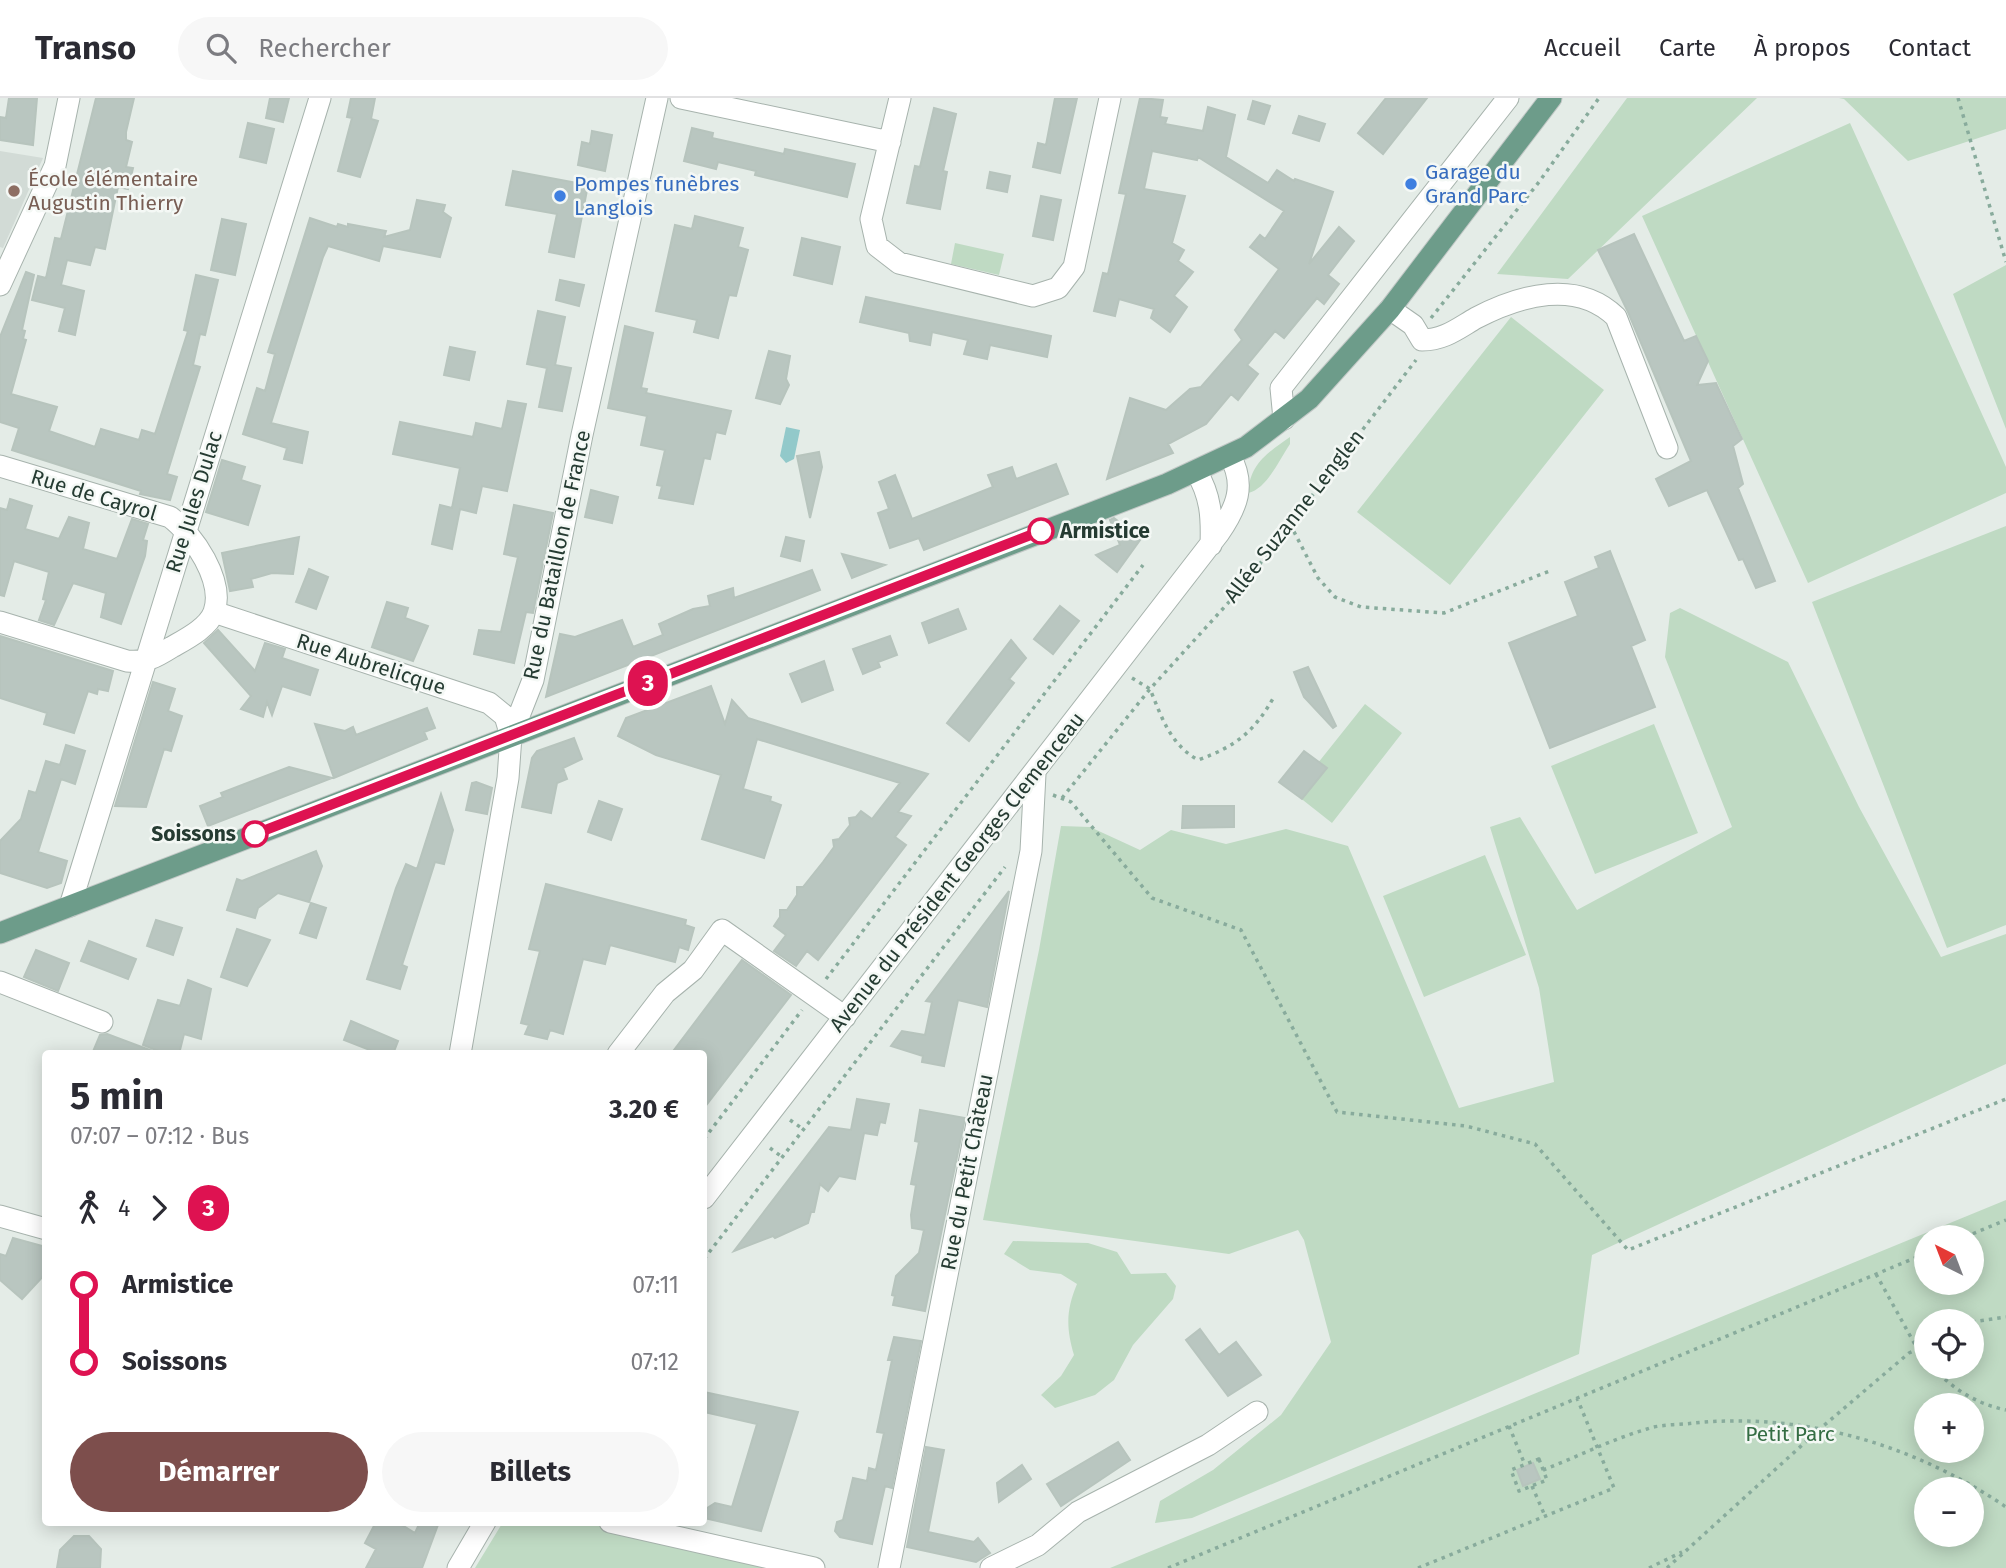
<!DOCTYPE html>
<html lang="fr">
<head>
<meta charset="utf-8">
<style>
  :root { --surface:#fff; --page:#f7f7f7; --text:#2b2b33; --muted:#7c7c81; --line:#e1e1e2; --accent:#7d4e4c }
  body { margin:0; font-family:"Fira Sans",sans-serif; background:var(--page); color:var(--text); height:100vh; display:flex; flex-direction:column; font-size:26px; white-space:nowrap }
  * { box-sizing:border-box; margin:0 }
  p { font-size:23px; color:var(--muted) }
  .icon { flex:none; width:38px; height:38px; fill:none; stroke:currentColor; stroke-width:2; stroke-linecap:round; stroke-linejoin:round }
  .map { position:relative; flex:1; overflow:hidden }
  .drawer { position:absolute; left:42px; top:952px; width:665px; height:476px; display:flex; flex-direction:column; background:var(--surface); border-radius:7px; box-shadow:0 4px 18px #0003 }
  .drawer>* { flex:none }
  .badge { padding:0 14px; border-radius:23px; font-size:24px; line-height:46px }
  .needle { width:46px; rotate:318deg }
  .buttons { position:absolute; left:1914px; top:1127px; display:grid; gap:14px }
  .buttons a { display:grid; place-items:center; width:70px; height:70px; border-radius:50%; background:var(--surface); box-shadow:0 4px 18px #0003; font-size:35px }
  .map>.badge { position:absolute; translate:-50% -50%; box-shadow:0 0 0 4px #fff }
  .legs { display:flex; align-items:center; gap:10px; height:77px; padding:0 28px; font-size:23px }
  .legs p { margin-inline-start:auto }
  .summary { display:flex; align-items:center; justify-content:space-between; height:119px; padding:0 28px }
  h1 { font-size:38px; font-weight:700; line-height:52px }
  .action { display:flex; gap:14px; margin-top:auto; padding:14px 28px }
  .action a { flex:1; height:80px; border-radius:42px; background:var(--accent); color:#fff; font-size:28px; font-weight:700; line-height:80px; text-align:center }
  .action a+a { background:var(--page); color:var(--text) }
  ul { padding:0 28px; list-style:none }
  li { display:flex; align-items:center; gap:24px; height:77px; font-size:26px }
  li i { display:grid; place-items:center; width:10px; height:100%; margin:0 9px; background:currentColor }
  li i::after { content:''; width:18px; height:18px; margin:-9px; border:5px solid; border-radius:50%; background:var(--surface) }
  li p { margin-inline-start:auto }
  li:first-child i { background:linear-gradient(#0000 50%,currentColor 0) }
  li:last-child i { background:linear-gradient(currentColor 50%,#0000 0) }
  header { display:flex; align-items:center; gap:42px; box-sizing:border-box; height:98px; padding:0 35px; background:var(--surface); border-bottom:2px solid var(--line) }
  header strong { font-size:33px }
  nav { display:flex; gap:38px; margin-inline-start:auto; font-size:24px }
  .search { width:490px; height:63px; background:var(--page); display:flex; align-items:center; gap:18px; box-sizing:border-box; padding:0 24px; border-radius:38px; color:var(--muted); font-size:26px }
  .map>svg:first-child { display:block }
  .built { fill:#d2dbd6 }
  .green { fill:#bfdac3; fill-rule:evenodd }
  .water { fill:#92c9ca }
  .building { fill:#b9c6c0; stroke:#b7c4bd; stroke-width:2 }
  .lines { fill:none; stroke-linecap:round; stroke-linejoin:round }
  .minor-casing { stroke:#a7b3ad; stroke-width:23 }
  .major-casing { stroke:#c2c8c6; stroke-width:23 }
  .path { stroke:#88ab9c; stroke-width:3.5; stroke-dasharray:3.5 5; stroke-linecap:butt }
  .minor { stroke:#fff; stroke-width:21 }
  .major { stroke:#6d9c8a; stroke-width:21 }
  .line-1-casing { stroke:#fff; stroke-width:16 }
  .line-1 { stroke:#de1251; stroke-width:10 }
  .shop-dot { fill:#3f7fe0; stroke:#f4f8f5; stroke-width:2.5 }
  .education-dot { fill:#8d6e63; stroke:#f4f8f5; stroke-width:2.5 }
  .stop-1-dot { fill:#fff; stroke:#de1251; stroke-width:3.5 }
  .labels { text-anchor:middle; stroke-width:5; stroke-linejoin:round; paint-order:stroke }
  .shop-label { font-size:21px; fill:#366cbe; stroke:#f4f8f5; text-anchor:start }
  .education-label { font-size:21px; fill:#785e54; stroke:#f4f8f5; text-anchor:start }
  .street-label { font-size:21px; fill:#253b32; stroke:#f4f8f5 }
  .stop-label { font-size:21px; font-weight:bold; fill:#253b32; stroke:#f4f8f5; text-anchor:start }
  .park-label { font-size:21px; fill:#346d43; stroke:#f4f8f5 }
</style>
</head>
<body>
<header>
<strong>Transo</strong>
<div class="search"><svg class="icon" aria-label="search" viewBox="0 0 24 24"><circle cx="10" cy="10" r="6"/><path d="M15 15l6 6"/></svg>Rechercher</div>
<nav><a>Accueil</a><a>Carte</a><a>À propos</a><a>Contact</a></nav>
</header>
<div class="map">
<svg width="2006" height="1470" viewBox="0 0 2006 1470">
  <rect width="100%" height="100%" fill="#e4ece7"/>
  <!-- built -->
  <path class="built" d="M0,53L43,60L3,150L0,149Z"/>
  <!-- green -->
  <path class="green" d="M1627,0H1757L1568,181L1497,176Z
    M1839,0H2006V31L1908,63L1844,1Z
    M1850,25L2006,369V395L1808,485L1642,118Z
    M955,145L1004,156L999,177L951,166Z
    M2006,167V331L1953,196Z
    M1511,219L1604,292L1450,487L1357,414Z
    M1290,339V346C1279,362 1267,391 1248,395C1250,366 1267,355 1290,339Z
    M2006,428V827L1947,850L1812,504Z
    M1680,510L1788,564L1859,709L1941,859L2006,836V966L1592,1157L1579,1256L1192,1420L1155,1425L1160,1403L1213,1372L1281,1317L1331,1244L1304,1142L1298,1132L1229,1156L983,1122L1039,852L1061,728L1090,729L1140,752L1171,732L1226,746L1286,731L1348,748L1459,1010L1554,984L1539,890L1490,729L1520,719L1577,812L1732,729L1665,559L1670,515Z
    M1365,606L1402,635L1332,725L1294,695Z
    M1654,626L1698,735L1595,776L1551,668Z
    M1485,757L1526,857L1424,899L1383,798Z
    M2006,1102V1470H1110ZM1927,1139H1972V1185H1927ZM1927,1223H1972V1269H1927ZM1927,1307H1972V1353H1927ZM1927,1391H1972V1437H1927Z
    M1013,1143L1088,1145L1117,1154L1131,1176L1166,1175L1176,1188L1173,1201L1133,1247L1114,1282L1095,1297L1055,1310L1041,1297L1061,1278L1074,1257C1066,1230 1066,1212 1077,1186L1061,1176L1030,1172L1004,1156Z
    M503,1424L588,1425L780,1470H475Z"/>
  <!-- water -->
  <path class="water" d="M786,329L800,332L794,361L786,365L780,358Z"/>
  <!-- building -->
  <path class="building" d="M9,0H37L33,47L0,42V19L6,20Z
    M96,0H134L126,34V42L132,44L126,69L133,70L128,91L118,89L105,151L95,149L90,167L67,162L61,187L84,193L75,237L59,233L65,210L32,202L38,178L46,180L55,140L61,141Z
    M270,0H289L283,24L266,20Z
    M351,0H375L371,21L378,23L360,79L338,73L352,20L347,19Z
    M1055,0H1077L1060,75L1033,69L1038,45L1046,47Z
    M1140,0L1163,2L1160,19L1167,20L1165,26L1203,33L1208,9L1235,17L1226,59L1268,85L1277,72L1294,83L1295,81L1333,94L1309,166L1339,129L1354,143L1328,177L1339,186L1324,206L1317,200L1284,240L1275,233L1247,267L1258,276L1238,302L1231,296L1206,326L1168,346L1173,355L1107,381L1130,300L1166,312L1190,291L1201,289L1242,242L1235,232L1279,171L1250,149L1260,137L1265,141L1284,113L1198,59L1197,62L1152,53L1144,91L1185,98L1172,145L1184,152L1178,163L1193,174L1174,198L1187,209L1170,234L1151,220L1154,211L1119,201L1115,218L1094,213L1103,175L1108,176L1126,96L1119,95Z
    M1386,0H1427L1383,56L1358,35Z
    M1253,3L1270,8L1264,26L1248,21Z
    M934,10L956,16L943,73L947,74L940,111L907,105L915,68L920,69Z
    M1299,18L1325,26L1319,43L1293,35Z
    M248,25L274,31L266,65L240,59Z
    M692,30L713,35L712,40L784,56L785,51L855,66L847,99L755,77L756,73L718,64L716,71L684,63Z
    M592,33L612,37L605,73L578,67L582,44L590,46Z
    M513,73L588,87L574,159L549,154L557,116L506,107Z
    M990,74L1010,78L1007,94L987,90Z
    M1041,98L1061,102L1053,142L1033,138Z
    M417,102L445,107L443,114L451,120L440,159L383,148L379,163L328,148L323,159L271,325L308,334L302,365L284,361L287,350L243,336L257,290L265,293L275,256L268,254L310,120L337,129L338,126L348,129V126L386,133L384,139L410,132Z
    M695,118L743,130L738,149L748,152L736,198L729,197L718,240L694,234L697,222L656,213L675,127L692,131Z
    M222,121L246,126L235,177L211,172Z
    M1634,136L1684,243L1696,238L1708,263L1697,287L1716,285L1742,341L1733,348L1743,386L1738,390L1775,483L1756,490L1743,461L1739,462L1707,392L1669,408L1656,381L1691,363L1628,214L1598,152Z
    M802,140L840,149L832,186L794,177Z
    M26,174L34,177L22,232L25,233L23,241L26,242L11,296L57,309L49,333L95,349L101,331L139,342L142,332L155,336L188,233L184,232L196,177L218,182L205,237L200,236L193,267L200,269L167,376L177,379L170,402L140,396L141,393L12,352L19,330L0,324V239Z
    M560,182L584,187L579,208L556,202Z
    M866,199L1051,238L1047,259L990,247L987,261L964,256L968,242L932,234L930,247L910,243L909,235L860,224Z
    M538,213L565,219L555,267L571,270L562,313L539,309L547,270L527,266Z
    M625,228L653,235L641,290L647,291L646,295L731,313L725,336L716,334L710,361L704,360L693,406L659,400L662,388L657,387L665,352L641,347L647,318L608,310Z
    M450,249L475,254L469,282L444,277Z
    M769,253L790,258L786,281L789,287L780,306L756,300Z
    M508,303L526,306L507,393L482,388L476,415L460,411L452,451L432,446L440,407L452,410L460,370L393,356L400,324L473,339L476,325L502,331Z
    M819,354L822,369L810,420L797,358Z
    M222,362L245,369L241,382L260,388L248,427L206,414Z
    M1056,366L1068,396L924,452L919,440L890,450L878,415L889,411L879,384L895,377L912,421L993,389L988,377L1012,369L1016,381Z
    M591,392L618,399L612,425L585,419Z
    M10,401L32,408L25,431L59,441L69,419L89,425L83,451L117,461L132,421L148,426L143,442L147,443L145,458L121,526L101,519L106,495L73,485L54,527L39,522L46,502L43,501L49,474L14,463L4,498L0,497V410L7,412Z
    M514,407L553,415L533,515L526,514L514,565L474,556L479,532L501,534L518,459L504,456Z
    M1114,420L1140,440L1143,438L1117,474L1096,457L1120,447L1110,422Z
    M299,439L293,476L272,475L251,481L253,489L230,493L222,455Z
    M786,439L804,443L800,463L781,458Z
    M1610,453L1645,542L1631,548L1655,609L1550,650L1509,545L1578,518L1565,484L1599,470L1595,459Z
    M842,456L885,467L852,480Z
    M309,471L328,479L316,511L296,504Z
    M812,472L820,492L546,599L560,536L575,539L622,522L633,549L663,537L659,526L693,511L710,508L708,498L733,490L734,500Z
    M387,504L408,510L405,520L428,528L413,563L372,549Z
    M1060,508L1079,523L1053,556L1034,541Z
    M958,511L966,531L929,545L922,525Z
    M218,532L255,573L265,545L285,551L282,560L318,572L310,597L282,588L272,617L267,604L263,619L241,611L251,598L204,545Z
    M0,538L113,573L108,593L98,591L97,596L88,593L74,635L44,626L47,615L0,600Z
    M890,538L897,557L878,564L880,569L863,576L853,551Z
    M1011,542L1026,560L1009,581L1014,585L969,643L947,625Z
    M824,563L833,592L802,604L790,576Z
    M1308,569L1336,628L1333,630L1304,599L1294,574Z
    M153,584L175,591L168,613L182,618L171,653L164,651L146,709L115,708Z
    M711,588L725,626L732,602L748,620L928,676L898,714L911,718L895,739L906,747L818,862L807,853L796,868L774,853L786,837L774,828L780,819V812H787L797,797V789H803L823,764L834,749L833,742L839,741L850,727L849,720L856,719L861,713L872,721L900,685L757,641L743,691L771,699L770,703L781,707L764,760L702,741L721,677L656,657L618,638L626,620Z
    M427,610L435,630L424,634L427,641L334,680L315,626L345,633L353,629L356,637Z
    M574,640L582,661L563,670L567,681L557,685L551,715L522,709L532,660L537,653Z
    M66,647L85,653L75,686L61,681L38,754L67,763L61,785L47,790L0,775V743L21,721L29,693L36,695L46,663L60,667Z
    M1304,653L1327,670L1302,701L1279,684Z
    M289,669L332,680L208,728L200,708L223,699L221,695Z
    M476,684L492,690L487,716L466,712L472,685Z
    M441,696L453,732L444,766L435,764L402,867L407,869L400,891L367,881L396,790L406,766L417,771Z
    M599,703L622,711L611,742L588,734Z
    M1183,708H1234V729L1182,730Z
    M316,753L322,768L309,804L278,795L258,810L255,820L227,812L237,781L242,783Z
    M546,786L686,822L685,827L694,830L688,852L679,849L675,864L610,847L605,866L583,861L563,936L550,932L547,941L525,936L529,927L521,925L540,853L529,851Z
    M1009,793L987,909L958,902L944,968L922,964L923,958L891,948L902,933L925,937L932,904L926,903Z
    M311,805L326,810L316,840L300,835Z
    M156,822L182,830L173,857L147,848Z
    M237,831L270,842L247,888L221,879Z
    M89,843L136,861L128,881L81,863Z
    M36,852L69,865L58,893L24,879Z
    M742,862L791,897L704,1010V956H671Z
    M188,882L211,891L201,941L184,936L179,956H166L143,947L158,902L180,908Z
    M351,923L398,943L393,956H380L344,942Z
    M107,936L155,954V956H92L100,937Z
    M857,1001L889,1006L885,1025L880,1024L877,1037L864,1035L855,1081L839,1078L828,1093L820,1086L814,1114H811L808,1125L775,1140L773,1138L734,1153L829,1029L851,1032Z
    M920,1012L965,1020L925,1213L893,1207L895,1198L892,1197L896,1178L919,1155L924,1132L912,1130L911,1117L916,1087L911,1086L919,1044L915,1043Z
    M13,1140L46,1149V1175L22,1201L0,1182V1156L6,1158Z
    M1200,1231L1219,1257L1236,1244L1261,1277L1228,1298L1186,1242Z
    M894,1239L921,1243L892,1390L885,1388L872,1446L840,1439L835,1433L837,1424L843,1422L853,1380L867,1383L869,1370L876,1372L884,1335L877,1334L892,1262H888Z
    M704,1294L798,1314L761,1433L704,1420V1412L715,1405L732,1409L757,1326L704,1314Z
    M1118,1344L1130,1362L1061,1408L1047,1386Z
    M926,1349L944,1352L928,1434L974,1444L978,1440L990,1455L976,1464L907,1449Z
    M1533,1365L1540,1381L1523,1388L1517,1372Z
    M1022,1367L1031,1381L999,1404L997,1385Z
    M376,1424H397L415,1435L420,1424H439L422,1470H366L376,1451L365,1445Z
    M74,1438H89L101,1451L100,1470H57L60,1452Z"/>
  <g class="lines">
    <!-- minor casing -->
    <g class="minor-casing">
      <path id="minor" d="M681,0L890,44
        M900,0L871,121L877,148L899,165L1033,198L1058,190L1074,169L1110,0
        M0,187L55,68L69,0
        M1390,211L1413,227L1422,242C1444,242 1457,231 1476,220C1520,197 1577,181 1616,219L1667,350
        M1284,321L1281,290L1508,0
        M0,368L170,419C193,436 225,483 214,514C208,530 186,541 172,549C156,559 146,565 127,563L0,524
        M1196,373C1211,398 1212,419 1211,447
        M214,514L489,605L505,618L511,638
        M70,808L320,0
        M0,884L102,924
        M460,956L508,680L511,638L533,582L582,337L657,0
        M618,956L665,895L693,872L722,832L845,919
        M704,1100L1219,435C1237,409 1246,387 1230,358
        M0,1118L46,1131
        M610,1424L814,1470
        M458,1470L485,1424
        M889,1470L1031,753L1035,676
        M991,1470L1038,1447L1078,1414L1208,1347L1257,1314"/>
    </g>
    <!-- major casing -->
    <g class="major-casing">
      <path id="major" d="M0,835L1167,386L1246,349L1309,301L1390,211L1551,0"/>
    </g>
    <!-- path -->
    <path class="path" d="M1958,0L2006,164
      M1431,220L1539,84L1599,0
      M1290,426L1318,480L1335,499L1361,509L1444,515L1552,472
      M1132,580L1150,591L1239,493L1416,262
      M1053,697L1071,704L1152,800L1241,832L1337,1014L1466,1028L1535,1046L1628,1152L2006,1001
      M1062,700L1150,591C1162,620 1170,646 1198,662C1237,648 1255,633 1275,597
      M826,881L1143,467
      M790,1022L803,1031
      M704,1041L802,912
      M770,1050L782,1059
      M1965,1139L2006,1122
      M704,1161L1005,769
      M1876,1176L1918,1252L1927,1262
      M1972,1224L2006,1219
      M1933,1269C1952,1291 1977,1306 2006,1312
      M1509,1328L1525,1367
      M1539,1361L1547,1382L1519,1393L1511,1372Z
      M1543,1372C1577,1359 1612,1341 1647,1331C1661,1326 1679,1327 1694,1325C1804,1314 1915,1347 2006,1409
      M1532,1388L1545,1418
      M1168,1470L1927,1155
      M1418,1470L1614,1390L1577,1300
      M1649,1470L1682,1454
      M1667,1470L1822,1329L1909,1255L1927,1247"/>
    <!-- minor -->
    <use href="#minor" class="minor"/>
    <!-- major -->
    <use href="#major" class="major"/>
  </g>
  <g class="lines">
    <!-- line-1 casing -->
    <g class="line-1-casing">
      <path id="line-1" d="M255,736L1041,433"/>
    </g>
    <!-- line-1 -->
    <use href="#line-1" class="line-1"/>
  </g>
  <!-- markers -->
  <g class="shop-dot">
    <circle cx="1411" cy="86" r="7"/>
    <circle cx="560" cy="98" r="7"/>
  </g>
  <circle class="education-dot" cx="14" cy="93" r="7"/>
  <g class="stop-1-dot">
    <circle cx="1041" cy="433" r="12"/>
    <circle cx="255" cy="736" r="12"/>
  </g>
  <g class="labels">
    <!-- shop labels -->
    <g class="shop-label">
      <text x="1425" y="81">Garage du<tspan x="1425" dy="24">Grand Parc</tspan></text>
      <text x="574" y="93">Pompes funèbres<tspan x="574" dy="24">Langlois</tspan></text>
    </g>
    <!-- education labels -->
    <g class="education-label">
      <text x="28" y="88">École élémentaire<tspan x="28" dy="24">Augustin Thierry</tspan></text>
    </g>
    <!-- street labels -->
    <g class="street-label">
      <text transform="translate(94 397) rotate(17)" y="7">Rue de Cayrol</text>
      <text transform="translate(194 404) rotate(-73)" y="7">Rue Jules Dulac</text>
      <text transform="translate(1294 418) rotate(-52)" y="7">Allée Suzanne Lenglen</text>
      <text transform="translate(557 457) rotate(-78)" y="7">Rue du Bataillon de France</text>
      <text transform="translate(371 566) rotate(18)" y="7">Rue Aubrelicque</text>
      <text transform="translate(957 774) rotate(-52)" y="7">Avenue du Président Georges Clemenceau</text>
      <text transform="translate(967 1074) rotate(-79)" y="7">Rue du Petit Château</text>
    </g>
    <!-- stop labels -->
    <g class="stop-label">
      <text x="1060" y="440">Armistice</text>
      <text x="236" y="743" text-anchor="end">Soissons</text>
    </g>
    <!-- park labels -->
    <g class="park-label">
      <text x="1790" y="1343">Petit Parc</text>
    </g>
  </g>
</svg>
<div class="buttons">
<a><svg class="needle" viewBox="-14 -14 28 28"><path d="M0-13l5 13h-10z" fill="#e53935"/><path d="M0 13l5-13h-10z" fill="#7c7c81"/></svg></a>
<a><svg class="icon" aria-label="locate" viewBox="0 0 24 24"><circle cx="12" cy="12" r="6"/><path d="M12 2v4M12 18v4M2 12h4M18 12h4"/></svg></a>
<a>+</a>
<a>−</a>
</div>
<b class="badge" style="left:648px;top:585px;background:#de1251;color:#fff">3</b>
<section class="drawer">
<div class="summary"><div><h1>5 min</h1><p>07:07 – 07:12 · Bus</p></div><b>3.20 €</b></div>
<div class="legs"><svg class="icon" aria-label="walk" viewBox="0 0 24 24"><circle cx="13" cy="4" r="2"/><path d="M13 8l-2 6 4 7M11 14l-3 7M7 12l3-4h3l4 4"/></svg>4<svg class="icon" aria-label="forward" viewBox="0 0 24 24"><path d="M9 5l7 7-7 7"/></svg><b class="badge" style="background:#de1251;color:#fff">3</b></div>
<ul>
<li><i style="color:#de1251"></i><b>Armistice</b><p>07:11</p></li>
<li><i style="color:#de1251"></i><b>Soissons</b><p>07:12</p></li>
</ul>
<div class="action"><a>Démarrer</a><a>Billets</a></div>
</section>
</div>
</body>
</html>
